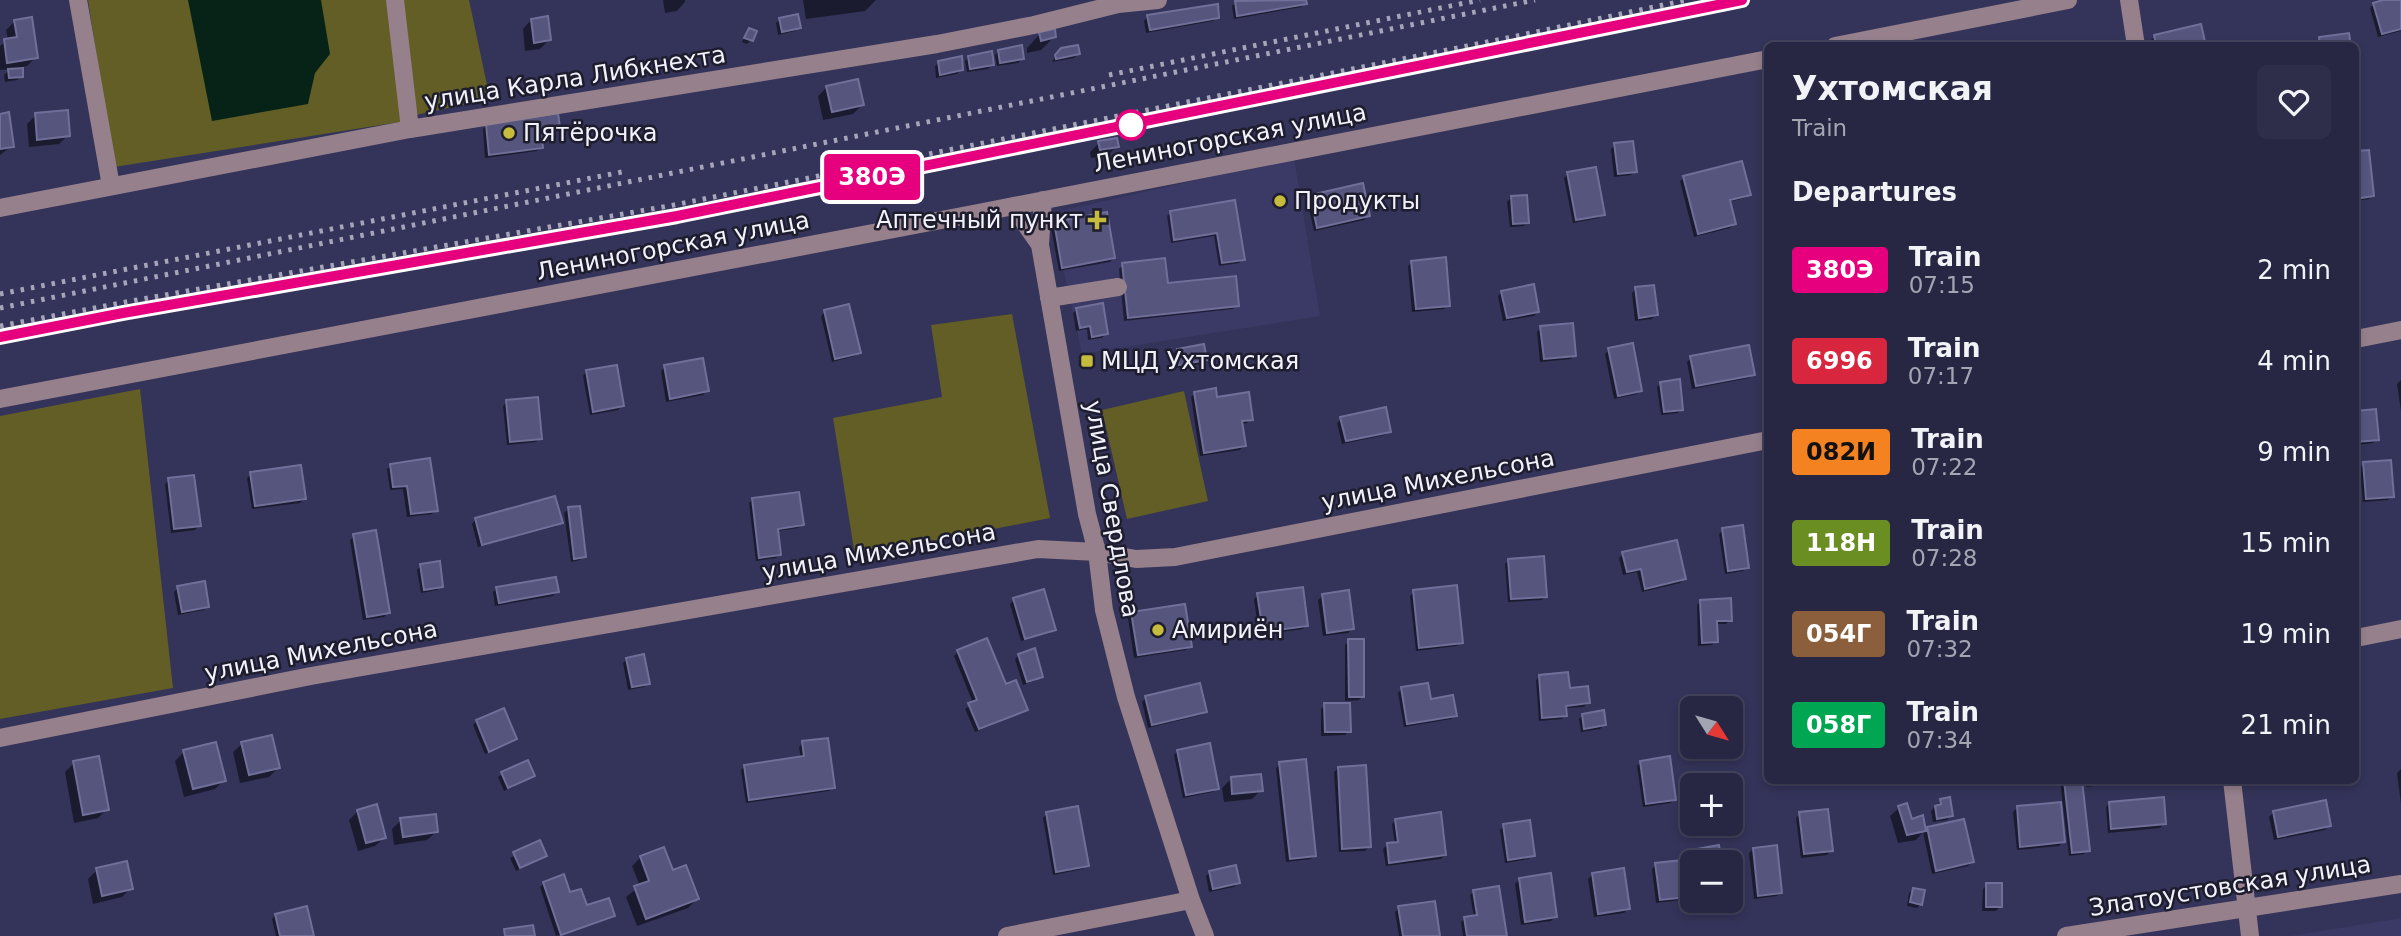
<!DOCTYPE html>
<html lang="en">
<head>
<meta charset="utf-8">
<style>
  :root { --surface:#272643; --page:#2f2e4a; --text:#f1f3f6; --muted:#a4a5b2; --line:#43435c }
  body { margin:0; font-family:"DejaVu Sans",sans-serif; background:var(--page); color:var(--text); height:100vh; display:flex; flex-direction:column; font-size:26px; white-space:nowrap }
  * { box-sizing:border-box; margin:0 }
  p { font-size:23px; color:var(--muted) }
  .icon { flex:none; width:38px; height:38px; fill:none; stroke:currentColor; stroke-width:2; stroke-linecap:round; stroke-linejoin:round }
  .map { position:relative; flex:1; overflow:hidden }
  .panel { position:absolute; left:1764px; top:42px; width:595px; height:742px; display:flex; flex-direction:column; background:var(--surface); border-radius:10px; box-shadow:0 4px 10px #0003,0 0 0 2px var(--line) }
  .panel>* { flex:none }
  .badge { padding:0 14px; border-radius:5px; font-size:24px; line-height:46px }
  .needle { width:46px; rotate:127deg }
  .controls { position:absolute; left:1680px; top:696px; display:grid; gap:14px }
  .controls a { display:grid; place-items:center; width:63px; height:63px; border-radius:10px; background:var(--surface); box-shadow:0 4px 10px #0003,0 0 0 2px var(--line); font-size:35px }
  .map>.badge { position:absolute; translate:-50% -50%; box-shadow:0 0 0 4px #fff }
  h2 { padding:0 28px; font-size:26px; line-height:63px }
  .round { display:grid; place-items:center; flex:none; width:74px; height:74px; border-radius:10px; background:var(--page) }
  .overview { display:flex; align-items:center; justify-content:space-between; height:119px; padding:0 28px }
  h1 { font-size:33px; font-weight:800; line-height:52px }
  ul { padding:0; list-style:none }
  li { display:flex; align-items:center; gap:21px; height:91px; padding:0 28px }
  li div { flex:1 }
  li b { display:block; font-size:26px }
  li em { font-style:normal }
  li .badge { min-width:77px; font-weight:700; text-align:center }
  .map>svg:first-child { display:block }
  .built { fill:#3b3966 }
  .green { fill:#625e25 }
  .water { fill:#072318 }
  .shadow { fill:#0007 }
  .building { fill:#56557e; stroke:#6f6f9a; stroke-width:2 }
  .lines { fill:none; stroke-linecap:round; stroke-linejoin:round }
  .minor { stroke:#95808b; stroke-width:18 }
  .rail { stroke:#a6a5ba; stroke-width:5; stroke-dasharray:3.5 7; stroke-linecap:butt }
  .line-casing { stroke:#fff; stroke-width:16 }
  .line { stroke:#e6007e; stroke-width:10 }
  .stop-dot { fill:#fff; stroke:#e6007e; stroke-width:3.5 }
  .poi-dot { fill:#c6bb3c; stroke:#1d1d2e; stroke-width:2.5 }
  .labels { text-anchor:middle; stroke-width:5; stroke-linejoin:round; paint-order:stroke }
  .street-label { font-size:24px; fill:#f2f2fc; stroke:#1d1d2e }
  .poi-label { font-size:24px; fill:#f2f2fc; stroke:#1d1d2e; text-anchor:start }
</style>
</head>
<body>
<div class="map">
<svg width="2401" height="936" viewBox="0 0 2401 936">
  <rect width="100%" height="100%" fill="#343359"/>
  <!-- built -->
  <path class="built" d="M1294,158L1320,316L1082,354L1051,213Z
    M2401,918V936H2290Z"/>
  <!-- green -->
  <path class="green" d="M88,0H386L406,121L114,167Z
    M402,0H469L490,99L416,115Z
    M1012,314L1050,518L855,556L833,418L942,397L931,325Z
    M140,389L173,688L0,719V416Z
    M1184,391L1208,501L1127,519L1102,410Z"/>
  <!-- water -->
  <path class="water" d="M188,0H321L330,54L315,73L308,104L212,121Z"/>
  <!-- shadow -->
  <path class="shadow" d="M663,0H685V2L677,11L665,13Z
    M803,0H876L865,11L806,19Z
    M1252,0H1304L1305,3L1301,7L1234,19L1232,6L1236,2Z
    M2390,0H2401V31L2378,37L2370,8L2374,4Z
    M1148,17H1217L1213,21L1146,33L1144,21Z
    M780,19L799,27L795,31L778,35L776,23Z
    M531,20L549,40L540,49L525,51L523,29Z
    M15,21L36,57L27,66L21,67V77L17,80L5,82L4,75L11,69L0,70V46L8,40L6,30Z
    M749,30L751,40L747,44L742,42Z
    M1040,34L1054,37L1041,50L1027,53V48Z
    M2154,37L2204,46H2152L2151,40Z
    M999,51L1022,59L1018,63L997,66L995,55Z
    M1057,54H1078L1074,58L1052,62Z
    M969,57L992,65L988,69L967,72L965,61Z
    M939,62L961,70L957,74L936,78L935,66Z
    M827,87L862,105L853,114L823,120L818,96Z
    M0,115L12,146L0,155Z
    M36,115L68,135L59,144L29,147L27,124Z
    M487,125L558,128L554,132H548V136L540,140L541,147L537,151L485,158L483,129Z
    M1099,143L1117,146L1108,155L1091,158L1090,152Z
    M1615,145L1635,171L1631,175L1614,177L1611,149Z
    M2367,152L2373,195L2369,199L2356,201V153Z
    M1568,174L1603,214L1599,218L1573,223L1564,178Z
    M1684,178L1749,194L1745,198L1729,202L1734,224L1730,228L1694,237L1680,181Z
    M1311,196L1368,216L1364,220L1314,231L1307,200Z
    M1511,198L1528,222L1524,226L1510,227L1507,202Z
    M1234,202L1243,259L1239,263L1219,266L1214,236L1171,243L1167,216L1171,212Z
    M1055,223L1114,258L1110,262L1059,271L1051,227Z
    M1412,262L1448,305L1444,309L1412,312L1408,266Z
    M1123,265L1166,285L1237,305L1233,309L1124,321L1119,269Z
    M1636,289L1656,315L1652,319L1635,321L1632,293Z
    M1502,292L1538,312L1534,316L1503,321L1498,296Z
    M1077,309L1106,334L1102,338L1088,340L1087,329L1076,331L1073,313Z
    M825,312L859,353L855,356L832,362L821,316Z
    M1541,328L1574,355L1571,359L1540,362L1537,332Z
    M1177,350L1205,360L1201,364L1176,368L1173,354Z
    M1609,350L1640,390L1637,394L1614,399L1605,354Z
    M1691,358L1753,374L1749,378L1692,389L1687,362Z
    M665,367L707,391L703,395L666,402L661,371Z
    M586,372L622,406L618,410L590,415L583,376Z
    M2401,380V411L2397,384Z
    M1661,383L1682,409L1678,413L1661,415L1657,387Z
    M1195,393L1215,399L1251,419L1247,423L1241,424L1244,446L1240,450L1200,456L1191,397Z
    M507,402L540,438L536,442L507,445L503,406Z
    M2374,411L2377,439L2373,443L2356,445V413Z
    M1341,419L1389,431L1385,435L1342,444L1337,423Z
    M2364,464L2392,496L2388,500L2363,502L2360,468Z
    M391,466L436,510L432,514L407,517L403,489L390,490L387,469Z
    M251,474L304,499L300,503L252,509L247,478Z
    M169,480L199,526L195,530L171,533L165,484Z
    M753,499L802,525L798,528L777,531L780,554L776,558L756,561L749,503Z
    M568,509L584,556L580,560L571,562L564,513Z
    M475,520L561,522L557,526L478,547L472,524Z
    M1723,530L1747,567L1743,571L1725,574L1719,534Z
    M354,536L388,613L384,617L363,620L350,540Z
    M1623,554L1684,579L1680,583L1642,592L1637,572L1623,575L1619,558Z
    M1509,560L1546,596L1542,600L1508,602L1505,564Z
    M421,566L441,586L437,590L421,593L417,570Z
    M178,588L208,606L204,610L178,615L174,592Z
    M497,588L557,592L553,596L495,606L493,592Z
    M1414,592L1461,642L1457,646L1416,651L1410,596Z
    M1258,595L1307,625L1303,629L1259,635L1254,599Z
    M1322,596L1352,629L1348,633L1323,636L1318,600Z
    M1014,600L1054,629L1050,633L1021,641L1010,604Z
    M1701,601L1730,620L1726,624H1715L1716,641L1712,645L1698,646L1697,605Z
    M1132,614L1190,646L1186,650L1134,658L1128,618Z
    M1349,641L1363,696L1359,700L1345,701V645Z
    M958,652L1005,687L1026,710L1022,713L975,732L965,709L973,703L954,656Z
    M1019,655L1041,676L1037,680L1023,685L1015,659Z
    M627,659L648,683L644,687L628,690L623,663Z
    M1540,676L1588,703L1584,707L1565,708V715L1562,719L1539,721L1536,680Z
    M1402,689L1429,701L1455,715L1451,719L1404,727L1398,693Z
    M1146,698L1205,711L1201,715L1148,728L1142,702Z
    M1325,705L1349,731L1345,735L1321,736V709Z
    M1583,715L1604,725L1600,729L1581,732L1579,719Z
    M477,721L515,739L485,754L473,725Z
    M803,743L833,787L829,791L746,803L741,770L745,766L801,759L799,747Z
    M242,744L278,768L269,777L240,783L233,752Z
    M1178,751L1217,788L1213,792L1183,798L1174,755Z
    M184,752L224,780L215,789L184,797L175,761Z
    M74,763L107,809L98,818L74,823L65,772Z
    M1641,763L1674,799L1671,803L1643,807L1637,766Z
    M1280,764L1315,855L1311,859L1286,862L1276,768Z
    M1338,768L1369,847L1365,851L1339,852L1334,772Z
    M2401,769V804L2397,773Z
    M502,774L533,775L504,791L498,777Z
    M1231,779L1261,790L1252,799L1224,802L1222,788Z
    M2060,780H2080L2088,850L2084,854L2069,856Z
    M2086,780H2106V781L2102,785L2087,787Z
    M1941,800L1951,816L1947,820L1933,822L1931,811Z
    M2110,803L2164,824L2160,828L2108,833L2106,807Z
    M1899,808L1911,821L1922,818L1925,832L1927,829L1972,862L1968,866L1932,874L1923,832L1916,840L1898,843L1890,816Z
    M2017,808L2063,842L2059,846L2017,850L2013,812Z
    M358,811L384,838L375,846L358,851L349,820Z
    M2273,813L2329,826L2325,830L2274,840L2269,817Z
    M1047,814L1087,865L1083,869L1053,875L1043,818Z
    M1800,814L1831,851L1827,855L1801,858L1796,818Z
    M401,820L436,832L427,840L394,845L392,829Z
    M1396,820L1445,855L1441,859L1386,866L1383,849L1387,845L1395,844L1392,824Z
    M1504,826L1533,855L1529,859L1505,863L1500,830Z
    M539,843L545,856L516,871L510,858Z
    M1753,849L1781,892L1777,896L1754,899L1749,853Z
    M1691,852L1720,863H1692V885L1687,856Z
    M641,857L672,872L697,899L688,908L637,926L626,897L640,886L632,866Z
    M1656,865L1685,896L1681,900L1656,903L1652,869Z
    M97,870L131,888L122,897L93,904L88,879Z
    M1210,872L1238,883L1234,887L1209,892L1206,876Z
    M1592,875L1628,909L1624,913L1594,917L1588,879Z
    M1519,880L1555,917L1551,921L1521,925L1515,884Z
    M544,883L586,908L613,915L609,919L556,936L540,887Z
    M1987,885L2000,907L1996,911H1982L1983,889Z
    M1913,890L1921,904L1917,908L1907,906L1909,893Z
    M1474,891L1505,936H1463L1461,922L1465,918L1474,917L1470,895Z
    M1399,908L1439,936H1399L1395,912Z
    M275,915L312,936H276L272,919Z"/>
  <!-- building -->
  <path class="building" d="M1306,0L1307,4L1237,16L1235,1Z
    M2383,0H2401V29L2382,34L2373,3Z
    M1218,4L1219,18L1150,30L1147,15Z
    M798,14L801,28L782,32L779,18Z
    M548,16L551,40L534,43L531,19Z
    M32,17L38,58L7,63L4,39L17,37L14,20Z
    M2201,24L2206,46H2156L2154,35Z
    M749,28L757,31L753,41L744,38Z
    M1055,29L1056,37L1041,41L1039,32Z
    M2349,33L2351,46H2320L2319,37Z
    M1022,45L1024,59L1000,63L998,50Z
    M1078,45L1080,54L1056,59L1055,55L1061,48Z
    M992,51L994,65L970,69L968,56Z
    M962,56L963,70L940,75L938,61Z
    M23,68V77L9,78L8,69Z
    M858,79L864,105L832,112L826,86Z
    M68,110L70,136L37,140L35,113Z
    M9,112L14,147L0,149V114Z
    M558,113L560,128L549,130L550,136L542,138L543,148L489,155L486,124Z
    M1117,138L1119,147L1100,150L1098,141Z
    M1633,141L1637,172L1618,174L1614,143Z
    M2369,150L2374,196L2356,199V151Z
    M1742,161L1751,195L1730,200L1736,224L1698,234L1683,176Z
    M1596,167L1605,215L1576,220L1567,172Z
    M1363,183L1370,216L1317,228L1310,195Z
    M1527,195L1529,223L1513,224L1511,196Z
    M1235,200L1245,260L1222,263L1217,233L1174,240L1170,211Z
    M1107,212L1115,258L1062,268L1054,222Z
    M1446,257L1450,306L1416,309L1411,261Z
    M1165,258L1168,283L1236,276L1239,306L1128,318L1122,263Z
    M1534,284L1539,312L1507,318L1501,291Z
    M1654,285L1658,315L1639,318L1635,287Z
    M1103,303L1108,334L1092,337L1090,326L1080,328L1076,308Z
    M849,304L861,353L835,359L824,310Z
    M1573,323L1576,356L1544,359L1540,326Z
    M1633,343L1642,391L1618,396L1608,348Z
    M1204,344L1207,360L1179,365L1177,349Z
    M1749,345L1755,375L1696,386L1690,356Z
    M703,358L709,391L670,399L664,365Z
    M617,365L624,406L593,412L586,370Z
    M1680,379L1683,410L1664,412L1660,382Z
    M1216,388L1217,397L1249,392L1253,420L1242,421L1246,446L1204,453L1194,392Z
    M538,397L542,439L510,442L506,400Z
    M1386,407L1391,432L1346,441L1340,417Z
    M2376,409L2379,440L2356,442V411Z
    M430,458L438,511L411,514L407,486L393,487L390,464Z
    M2391,460L2394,497L2366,499L2363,462Z
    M301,465L306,499L255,506L250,472Z
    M194,475L201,526L174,529L168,478Z
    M799,492L804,525L778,529L781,555L759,558L752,498Z
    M555,496L563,523L482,545L475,518Z
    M580,506L586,557L574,559L568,507Z
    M1743,525L1749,568L1728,571L1722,528Z
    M376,530L390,613L367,617L353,534Z
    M1677,540L1686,579L1645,589L1641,569L1627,572L1622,552Z
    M1544,556L1547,597L1511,599L1508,559Z
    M440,561L443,587L424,590L420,564Z
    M556,577L559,592L499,603L496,587Z
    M205,581L209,607L182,612L177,586Z
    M1457,585L1463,643L1419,648L1413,590Z
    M1303,587L1308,626L1263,632L1257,593Z
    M1044,589L1056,630L1025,639L1013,598Z
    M1349,590L1354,629L1327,633L1322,594Z
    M1731,598L1732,621H1717L1718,642L1702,643L1700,600Z
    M1185,604L1192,647L1138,655L1131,612Z
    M987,638L1006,684L1016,680L1028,710L979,729L968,703L977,700L957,650Z
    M1348,639H1364V697H1349Z
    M1035,648L1043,677L1027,682L1018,654Z
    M644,654L650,684L632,687L626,658Z
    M1568,672L1570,688L1588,686L1590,703L1566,706L1567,716L1542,718L1539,675Z
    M1200,683L1207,712L1152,725L1145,696Z
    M1428,683L1431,699L1453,695L1457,716L1407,724L1401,687Z
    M1324,703H1350L1351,732H1325Z
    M504,708L517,739L489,752L476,720Z
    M1604,710L1606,725L1584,729L1582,714Z
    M272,735L280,768L249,775L241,742Z
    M828,738L835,788L749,800L744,765L804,756L802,741Z
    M216,742L226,781L193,789L183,750Z
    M1210,743L1219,789L1186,795L1177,750Z
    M99,756L109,810L83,815L73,761Z
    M1670,756L1676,800L1646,804L1640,761Z
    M1306,759L1316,856L1290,859L1279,762Z
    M528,760L535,776L508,788L501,772Z
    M1366,765L1371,847L1342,849L1338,767Z
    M1261,774L1263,791L1232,794L1231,777Z
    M2064,780H2082L2090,851L2072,853Z
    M1950,797L1953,816L1937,819L1935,806L1941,804L1940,799Z
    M2164,797L2166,824L2111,829L2109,802Z
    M2326,800L2331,826L2278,837L2273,811Z
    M2061,802L2065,842L2020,847L2017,806Z
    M1907,803L1912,819L1923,815L1926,831L1907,835L1898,806Z
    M377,804L386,838L366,843L357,810Z
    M1078,806L1089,866L1056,872L1046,812Z
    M1828,809L1833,851L1804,854L1799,812Z
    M1441,812L1446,855L1389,863L1387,843L1398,842L1395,819Z
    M436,814L438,832L403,837L400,818Z
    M1964,819L1974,862L1936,871L1927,827Z
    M1530,820L1535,856L1508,860L1503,824Z
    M540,840L547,856L520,868L513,852Z
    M1719,845L1722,863H1693L1691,850Z
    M1777,845L1782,893L1758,896L1753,848Z
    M664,847L673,870L686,865L699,899L646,919L634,886L649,881L640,856Z
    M1682,860L1687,897L1660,900L1655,863Z
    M127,861L133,889L102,896L96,868Z
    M1236,865L1240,883L1213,889L1209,871Z
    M1624,868L1630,909L1598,914L1592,873Z
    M1551,873L1557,917L1525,922L1519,878Z
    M564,874L570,892L581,889L587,905L609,898L615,916L561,935L543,882Z
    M1986,883H2002V907H1986Z
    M1499,886L1507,936H1467L1464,917L1477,915L1473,890Z
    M1913,888L1925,890L1922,905L1910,902Z
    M1435,901L1440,936H1403L1398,906Z
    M307,906L314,936H280L275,914Z
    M533,925L535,936H505L504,929Z"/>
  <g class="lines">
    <!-- minor -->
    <path class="minor" d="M78,0L111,186
      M395,0L410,129
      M2129,0L2136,46
      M1835,46L2068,0
      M1043,200L1040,245L1087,514L1097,552L1104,610L1126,697L1191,900L1205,936
      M1013,206L1040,245
      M0,208L410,129L937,44L1034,25L1118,4L1158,0
      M1049,298L1118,287
      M2356,339L2401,330
      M0,399L978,213L1768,59
      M2356,638L2401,629
      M0,738L311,676L1038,549L1097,552L1136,559L1175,557L1768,440
      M2232,780L2250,936
      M1007,936L1191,900
      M2066,936L2401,884"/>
    <!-- rail -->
    <path class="rail" d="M1109,75L1480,0
      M0,294L622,172
      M0,308L1535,0
      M0,326L131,301L674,205L1517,36L1687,0
      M0,337L123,313L677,216L1742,0"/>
  </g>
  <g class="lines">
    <!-- line casing -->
    <g class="line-casing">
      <path id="line" d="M0,337L123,313L677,216L1742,0"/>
    </g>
    <!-- line -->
    <use href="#line" class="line"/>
  </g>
  <!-- markers -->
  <circle class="stop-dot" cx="1131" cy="125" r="14"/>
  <g class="poi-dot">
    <circle cx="509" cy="133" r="7"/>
    <circle cx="1280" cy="201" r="7"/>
    <path d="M1093.5 209.5h7v7h7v7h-7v7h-7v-7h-7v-7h7z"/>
    <rect x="1080" y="354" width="14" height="14" rx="3.5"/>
    <circle cx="1158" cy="630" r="7"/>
  </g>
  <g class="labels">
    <!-- street labels -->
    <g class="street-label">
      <text transform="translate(575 78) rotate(-9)" y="8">улица Карла Либкнехта</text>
      <text transform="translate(1230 138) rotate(-11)" y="8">Лениногорская улица</text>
      <text transform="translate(673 246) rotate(-11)" y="8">Лениногорская улица</text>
      <text transform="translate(1438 480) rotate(-11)" y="8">улица Михельсона</text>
      <text transform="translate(1112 509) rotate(80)" y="8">улица Свердлова</text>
      <text transform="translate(879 552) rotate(-10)" y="8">улица Михельсона</text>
      <text transform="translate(321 651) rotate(-11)" y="8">улица Михельсона</text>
      <text transform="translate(2230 886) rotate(-9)" y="8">Златоустовская улица</text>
    </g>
    <!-- poi labels -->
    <g class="poi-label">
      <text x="523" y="141">Пятёрочка</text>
      <text x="1294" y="209">Продукты</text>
      <text x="1083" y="228" text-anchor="end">Аптечный пункт</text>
      <text x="1101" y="369">МЦД Ухтомская</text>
      <text x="1172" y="638">Амириён</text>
    </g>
  </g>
</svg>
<div class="controls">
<a><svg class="needle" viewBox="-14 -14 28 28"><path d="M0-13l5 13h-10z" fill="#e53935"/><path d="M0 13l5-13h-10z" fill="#a4a5b2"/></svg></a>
<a>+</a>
<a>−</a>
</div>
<b class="badge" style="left:872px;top:177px;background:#e6007e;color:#fff">380Э</b>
<section class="panel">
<div class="overview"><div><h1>Ухтомская</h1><p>Train</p></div><a class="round"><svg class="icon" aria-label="heart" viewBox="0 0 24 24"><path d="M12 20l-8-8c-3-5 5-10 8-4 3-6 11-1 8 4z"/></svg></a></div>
<h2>Departures</h2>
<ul>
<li><span class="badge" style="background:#e6007e;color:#fff">380Э</span><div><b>Train</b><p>07:15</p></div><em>2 min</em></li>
<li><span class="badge" style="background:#d7263d;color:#fff">6996</span><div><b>Train</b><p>07:17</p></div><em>4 min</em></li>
<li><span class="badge" style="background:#f58220;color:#111">082И</span><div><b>Train</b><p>07:22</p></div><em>9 min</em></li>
<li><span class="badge" style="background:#6b8e23;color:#fff">118Н</span><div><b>Train</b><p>07:28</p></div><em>15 min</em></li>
<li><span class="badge" style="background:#8b5e3c;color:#fff">054Г</span><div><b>Train</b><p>07:32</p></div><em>19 min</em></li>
<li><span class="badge" style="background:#00a651;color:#fff">058Г</span><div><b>Train</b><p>07:34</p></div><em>21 min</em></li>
</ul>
</section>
</div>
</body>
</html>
